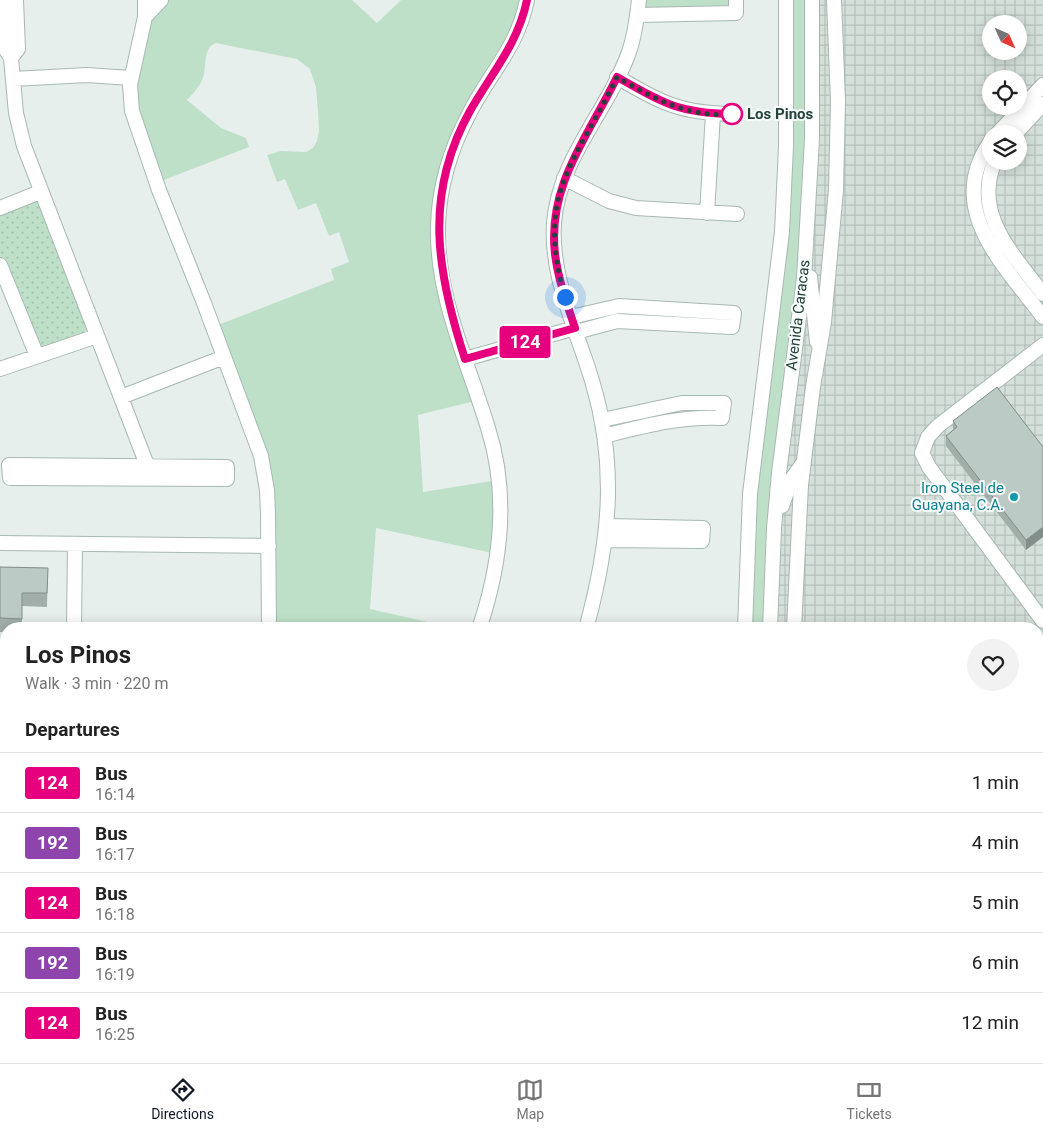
<!DOCTYPE html>
<html lang="en">
<head>
<meta charset="utf-8">
<style>
  :root { --surface:#fff; --page:#f2f2f2; --text:#222; --muted:#767676; --line:#e0e0e0; --accent:#111827 }
  body { margin:0; font-family:Roboto,sans-serif; background:var(--page); color:var(--text); height:100vh; display:flex; flex-direction:column; font-size:19px; white-space:nowrap }
  * { box-sizing:border-box; margin:0 }
  p { font-size:16px; color:var(--muted) }
  .icon { flex:none; width:28px; height:28px; fill:none; stroke:currentColor; stroke-width:2; stroke-linecap:round; stroke-linejoin:round }
  .map { position:relative; flex:1; overflow:hidden }
  .panel { position:absolute; left:0px; top:622px; width:1044px; height:441px; display:flex; flex-direction:column; background:var(--surface); border-radius:20px 20px 0 0; box-shadow:0 2px 12px #0003 }
  .panel>* { flex:none }
  .badge { padding:0 10px; border-radius:4px; font-size:18px; line-height:32px }
  .needle { width:32px; rotate:135deg }
  .tools { position:absolute; left:982px; top:15px; display:grid; gap:10px }
  .tools a { display:grid; place-items:center; width:45px; height:45px; border-radius:50%; background:var(--surface); box-shadow:0 2px 12px #0003; font-size:25px }
  .you { position:absolute; width:25px; height:25px; margin:-12px; border:4px solid #fff; border-radius:50%; background:#1a73e8; box-shadow:0 0 0 8px #1a73e833 }
  .map>.badge { position:absolute; translate:-50% -50%; box-shadow:0 0 0 2px #fff }
  h2 { padding:0 25px; font-size:19px; line-height:45px }
  .round { display:grid; place-items:center; flex:none; width:52px; height:52px; border-radius:26px; background:var(--page) }
  .headline { display:flex; align-items:center; justify-content:space-between; height:85px; padding:0 25px }
  h1 { font-size:24px; font-weight:700; line-height:38px }
  ul { padding:0; list-style:none }
  li { display:flex; align-items:center; gap:15px; height:60px; padding:0 25px; border-top:1px solid var(--line) }
  li div { flex:1 }
  li b { display:block; font-size:19px }
  li em { font-style:normal }
  li .badge { min-width:55px; font-weight:700; text-align:center }
  .dock { display:flex; justify-content:space-around; align-items:center; height:70px; border-top:1px solid var(--line); background:var(--surface); font-size:14px; color:var(--muted) }
  .dock a { display:grid; justify-items:center; gap:2px }
  .dock .selected { color:var(--accent) }
  .map>svg:first-child { display:block }
  .industrial { fill:url(#industrial-grid); fill-rule:evenodd }
  .grass { fill:#bfe0c8 }
  .park { fill:url(#park-dots) }
  .lines { fill:none; stroke-linecap:round; stroke-linejoin:round }
  .minor-casing { stroke:#a8b8b2; stroke-width:16 }
  .minor { stroke:#fff; stroke-width:14 }
  .wall { fill:#a1aea9 }
  .shaded-wall { fill:#838d89 }
  .building { fill:#bbcac4; stroke:#838d89 }
  .line-casing { stroke:#fff; stroke-width:11 }
  .line { stroke:#e6007e; stroke-width:8 }
  .walk { stroke:#24423a; stroke-width:5; stroke-dasharray:0 9 }
  .stop-dot { fill:#fff; stroke:#e6007e; stroke-width:2.5 }
  .culture-dot { fill:#0f9aa8; stroke:#f7fbf9; stroke-width:2 }
  .labels { text-anchor:middle; stroke-width:4; stroke-linejoin:round; paint-order:stroke }
  .stop-label { font-size:15px; font-weight:bold; fill:#24423a; stroke:#f7fbf9; text-anchor:start }
  .street-label { font-size:15px; fill:#24423a; stroke:#f7fbf9 }
  .culture-label { font-size:15px; fill:#0d838f; stroke:#f7fbf9; text-anchor:end }
</style>
</head>
<body>
<div class="map">
<svg width="1043" height="1063" viewBox="0 0 1043 1063">
  <defs>
    <pattern id="industrial-grid" width="8" height="8" patternUnits="userSpaceOnUse" patternTransform="scale(1.25)"><rect width="8" height="8" fill="#d4dfda"/><path d="M0 4h8M4 0v8" fill="none" stroke="#b6c1bc"/></pattern>
    <pattern id="park-dots" width="8" height="8" patternUnits="userSpaceOnUse" patternTransform="scale(1.25)"><rect width="8" height="8" fill="#bfe0c8"/><path d="M2 2h.1M6 6h.1" fill="none" stroke="#a4c1ad" stroke-width="1.8" stroke-linecap="round"/></pattern>
  </defs>
  <rect width="100%" height="100%" fill="#e6efeb"/>
  <!-- industrial -->
  <path class="industrial" d="M812,0H1043V1063L1038,1058V629H770ZM991,24H1019V51H991ZM991,79H1019V106H991ZM991,134H1019V161H991Z"/>
  <!-- grass -->
  <path class="grass" d="M145,0H352L377,23L401,0H527L455,147L439,246L479,400L418,415L423,492L498,480L497,554L376,528L370,609L459,629H269L267,490L213,327L334,280L331,269L349,262L339,232L329,236L316,203L298,210L285,179L277,182L267,155L281,151L306,152L313,148L317,141L319,131L318,112L316,87L310,69L297,59L216,43C201,49 208,68 202,80C199,87 193,94 187,100L221,128L246,138L249,147L156,183L132,111Z
    M639,0H736V13L637,14Z
    M786,0H812V139L770,629H745L746,563L777,277Z
    M642,1058H703L772,1063H642Z"/>
  <!-- park -->
  <path class="park" d="M40,192L97,336L37,356L0,265V208Z"/>
  <g class="lines">
    <!-- minor casing -->
    <g class="minor-casing">
      <path id="minor" d="M4,0L6,50L11,58L16,113L24,146L152,478
        M145,0V17L130,85L132,111L159,190L204,303L261,456L267,490L268,513L269,629
        M637,15L736,13V0
        M145,17L161,0
        M11,58L18,49L16,0
        M617,77C662,103 679,113 732,114
        M13,79L87,75L131,78
        M997,134L1043,85
        M1015,134L1043,104
        M991,141C943,208 1005,266 1043,317
        M995,161C972,214 1013,254 1043,294
        M564,178L609,201L636,208L737,214
        M0,208L40,192
        M707,213L713,114
        M0,265L37,356
        M810,277L817,342
        M571,317L619,306L734,313L732,327L617,321L576,332
        M1043,345L938,426L928,437L922,453L929,467L1043,621
        M465,359L575,328
        M0,369L97,336
        M121,397L224,357
        M602,420L682,403H724L722,418C681,416 644,426 604,436
        M9,465L227,467V479L10,478Z
        M782,506L791,480L803,463
        M605,540L702,541L703,528L607,526
        M0,543L269,546
        M74,629L75,544
        M479,629C501,564 509,494 488,428C468,362 436,296 438,226C439,188 451,148 469,114C490,72 517,49 527,0
        M586,629C609,545 618,469 593,384C578,332 550,278 554,223C559,158 608,111 629,52C635,35 637,17 639,0
        M745,629L750,494L782,232L786,146V0
        M770,629L774,528L779,473L804,278L812,139V0
        M794,629L801,485L813,387L824,322L836,190L838,101L834,0
        M1038,757L1043,733
        M0,810H6
        M1038,869H1043
        M1038,884H1043
        M703,1058L772,1060L1043,1059"/>
    </g>
    <!-- minor -->
    <use href="#minor" class="minor"/>
  </g>
  <!-- wall -->
  <path class="wall" d="M953,421L1043,447L1026,550L946,446V436L953,430Z
    M0,567L48,568L47,607L22,606V629H6V632H0Z
    M5,701H6V730L5,731Z
    M3,751H6V765H3Z
    M11,1058H49V1063H11Z"/>
  <!-- shaded-wall -->
  <path class="shaded-wall" d="M1043,527V537L1026,550V540Z
    M325,1058H327V1063H320Z
    M328,1058H334L330,1063H328Z
    M357,1058H367L362,1063H351Z
    M500,1058H502V1063H496V1062Z
    M503,1058H510L505,1063H503Z
    M611,1058H614V1063H607V1061Z"/>
  <!-- building -->
  <path class="building" d="M997,387L1043,447V527L1026,540L946,436L957,427L953,421Z
    M0,567L48,568L47,593H22V619L0,618Z
    M5,701H6V717H5Z
    M3,751H6V762H3Z
    M11,1058H49V1061L11,1062Z
    M303,1058H325L320,1062L321,1063H298Z
    M334,1058H357L351,1063H336L332,1059Z
    M478,1058H500L496,1062L497,1063H473Z
    M589,1058H611L607,1061L609,1063H584Z
    M619,1059L623,1063H615Z
    M507,1060L510,1063H504Z"/>
  <g class="lines">
    <!-- line casing -->
    <g class="line-casing">
      <path id="line" d="M527,0C518,44 491,74 470,111C423,195 437,273 465,359L575,328C567,304 558,279 555,254C547,185 589,135 617,77C663,103 678,113 732,114"/>
    </g>
    <!-- line -->
    <use href="#line" class="line"/>
    <!-- walk -->
    <path class="walk" d="M565,297C535,193 575,164 617,77C654,98 688,118 732,114"/>
  </g>
  <!-- markers -->
  <circle class="stop-dot" cx="732" cy="114" r="10"/>
  <circle class="culture-dot" cx="1014" cy="497" r="5"/>
  <g class="labels">
    <!-- stop labels -->
    <g class="stop-label">
      <text x="747" y="119">Los Pinos</text>
    </g>
    <!-- street labels -->
    <g class="street-label">
      <text transform="translate(798 315) rotate(-83)" y="5">Avenida Caracas</text>
    </g>
    <!-- culture labels -->
    <g class="culture-label">
      <text x="1004" y="493">Iron Steel de<tspan x="1004" dy="17">Guayana, C.A.</tspan></text>
    </g>
  </g>
</svg>
<div class="tools">
<a><svg class="needle" viewBox="-14 -14 28 28"><path d="M0-13l5 13h-10z" fill="#e53935"/><path d="M0 13l5-13h-10z" fill="#767676"/></svg></a>
<a><svg class="icon" aria-label="locate" viewBox="0 0 24 24"><circle cx="12" cy="12" r="6"/><path d="M12 2v4M12 18v4M2 12h4M18 12h4"/></svg></a>
<a><svg class="icon" aria-label="layers" viewBox="0 0 24 24"><path d="M12 4l9 5-9 5-9-5zM3 14l9 5 9-5"/></svg></a>
</div>
<div class="you" style="left:565px;top:297px"></div>
<b class="badge" style="left:525px;top:342px;background:#e6007e;color:#fff">124</b>
<section class="panel">
<div class="headline"><div><h1>Los Pinos</h1><p>Walk · 3 min · 220 m</p></div><a class="round"><svg class="icon" aria-label="heart" viewBox="0 0 24 24"><path d="M12 20l-8-8c-3-5 5-10 8-4 3-6 11-1 8 4z"/></svg></a></div>
<h2>Departures</h2>
<ul>
<li><span class="badge" style="background:#e6007e;color:#fff">124</span><div><b>Bus</b><p>16:14</p></div><em>1 min</em></li>
<li><span class="badge" style="background:#8e44ad;color:#fff">192</span><div><b>Bus</b><p>16:17</p></div><em>4 min</em></li>
<li><span class="badge" style="background:#e6007e;color:#fff">124</span><div><b>Bus</b><p>16:18</p></div><em>5 min</em></li>
<li><span class="badge" style="background:#8e44ad;color:#fff">192</span><div><b>Bus</b><p>16:19</p></div><em>6 min</em></li>
<li><span class="badge" style="background:#e6007e;color:#fff">124</span><div><b>Bus</b><p>16:25</p></div><em>12 min</em></li>
</ul>
</section>
</div>
<nav class="dock">
<a class="selected"><svg class="icon" aria-label="directions" viewBox="0 0 24 24"><path d="M12 3l9 9-9 9-9-9zM9 14v-3h6M13 9l2 2-2 2"/></svg>Directions</a>
<a><svg class="icon" aria-label="map" viewBox="0 0 24 24"><path d="M3 6l6-2 6 2 6-2v14l-6 2-6-2-6 2zM9 4v14M15 6v14"/></svg>Map</a>
<a><svg class="icon" aria-label="tickets" viewBox="0 0 24 24"><path d="M3 7h18v10H3zM15 7v10"/></svg>Tickets</a>
</nav>
</body>
</html>
